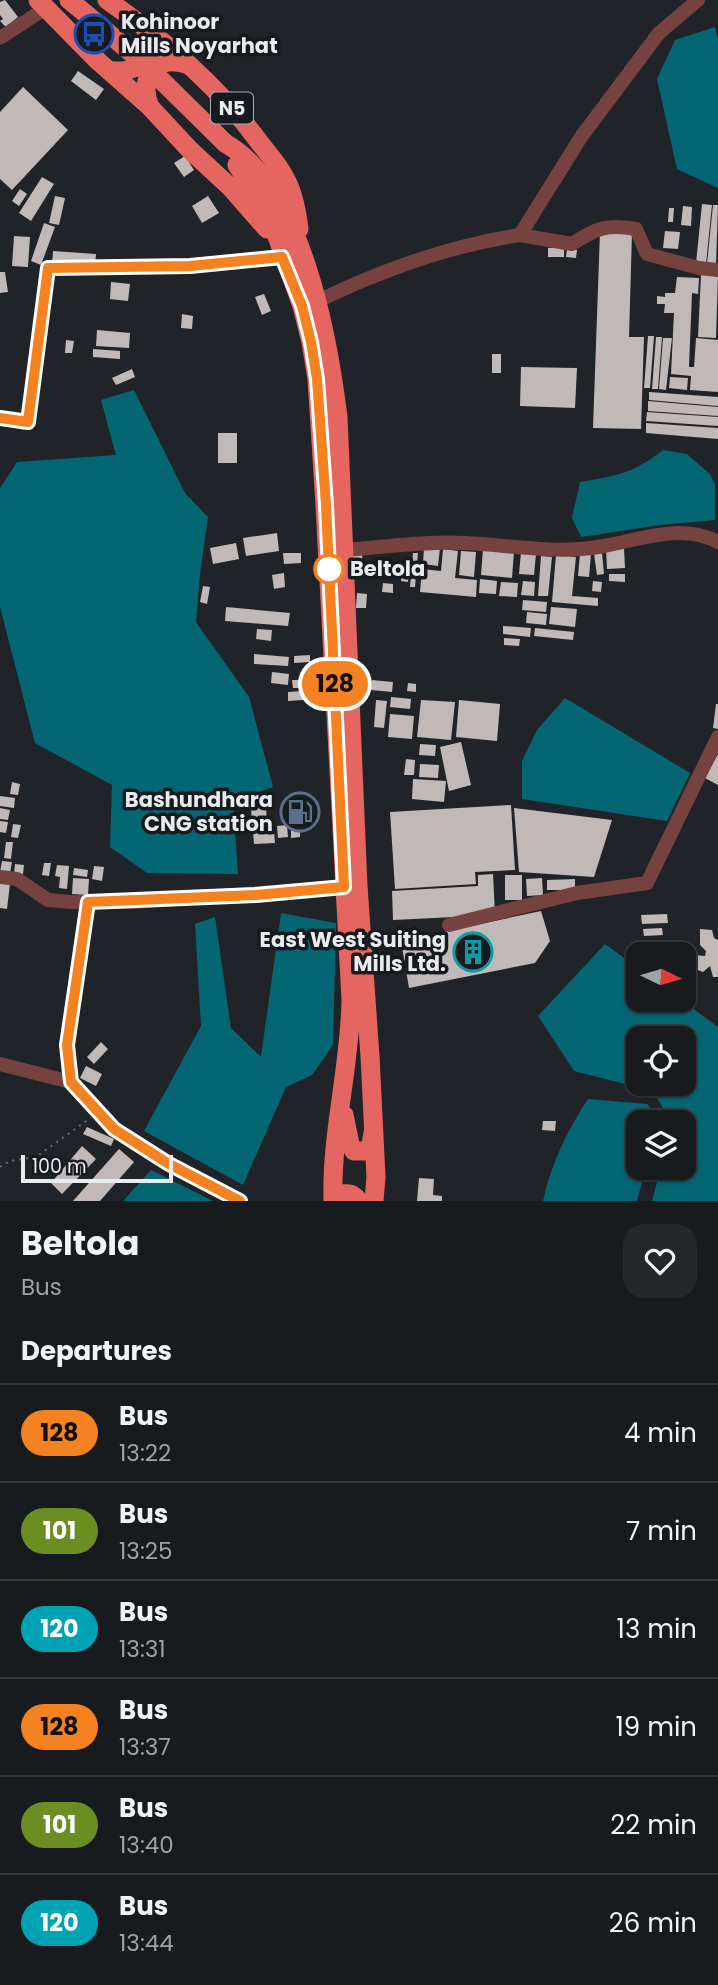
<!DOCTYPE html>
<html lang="en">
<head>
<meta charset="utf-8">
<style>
  :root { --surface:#181b1e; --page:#25282b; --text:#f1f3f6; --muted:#9fa1a4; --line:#36393c }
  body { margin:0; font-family:Poppins,sans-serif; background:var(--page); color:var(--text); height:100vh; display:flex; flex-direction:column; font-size:26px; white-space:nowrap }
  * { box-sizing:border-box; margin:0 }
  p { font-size:23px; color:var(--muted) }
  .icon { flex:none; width:38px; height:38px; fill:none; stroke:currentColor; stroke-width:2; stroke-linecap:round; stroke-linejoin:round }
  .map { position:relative; height:1201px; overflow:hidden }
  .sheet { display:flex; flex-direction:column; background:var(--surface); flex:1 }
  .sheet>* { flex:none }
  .badge { padding:0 14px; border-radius:23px; font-size:24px; line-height:46px }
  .needle { width:46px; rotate:95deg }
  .fabs { position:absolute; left:626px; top:942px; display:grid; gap:14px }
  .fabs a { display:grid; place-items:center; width:70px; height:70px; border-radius:14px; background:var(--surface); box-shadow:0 2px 5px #0004,0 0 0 2px var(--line); font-size:35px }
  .scale { position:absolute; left:21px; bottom:18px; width:152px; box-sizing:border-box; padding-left:7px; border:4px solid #e9ecef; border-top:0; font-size:19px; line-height:24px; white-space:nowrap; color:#e9ecef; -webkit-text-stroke:5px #171a1e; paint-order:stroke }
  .map>.badge { position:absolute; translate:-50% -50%; box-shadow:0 0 0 4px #fff }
  h2 { padding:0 21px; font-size:26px; line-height:63px }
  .round { display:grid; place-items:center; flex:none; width:74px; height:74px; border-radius:21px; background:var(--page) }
  .overview { display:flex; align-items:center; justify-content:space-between; height:119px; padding:0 21px }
  h1 { font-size:33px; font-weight:700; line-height:52px }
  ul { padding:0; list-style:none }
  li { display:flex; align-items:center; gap:21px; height:98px; padding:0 21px; border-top:2px solid var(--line) }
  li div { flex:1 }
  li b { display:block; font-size:26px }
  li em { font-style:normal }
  li .badge { min-width:77px; font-weight:700; text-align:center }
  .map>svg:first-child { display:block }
  .water { fill:#046672; fill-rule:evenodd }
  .building { fill:#c1b9b8 }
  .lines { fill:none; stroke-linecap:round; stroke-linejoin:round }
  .path { stroke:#666a6d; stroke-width:2; stroke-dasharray:2 5; stroke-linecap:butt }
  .minor { stroke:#75423f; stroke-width:14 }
  .highway { stroke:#e56661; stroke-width:19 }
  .highway-bridge { stroke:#e56661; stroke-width:19 }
  .line-casing { stroke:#fff; stroke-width:16 }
  .line { stroke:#f58220; stroke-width:10 }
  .stop-dot { fill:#fff; stroke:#f58220; stroke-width:3.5 }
  .labels { text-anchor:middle; stroke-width:7; stroke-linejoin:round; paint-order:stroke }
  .shield { fill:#171a1e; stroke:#aaadb0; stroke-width:2 }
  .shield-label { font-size:19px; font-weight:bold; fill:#e9ecef }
  .poi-label { font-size:21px; font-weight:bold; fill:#e9ecef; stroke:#171a1e; text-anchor:end }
  .stop-label { font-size:21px; font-weight:bold; fill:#e9ecef; stroke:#171a1e; text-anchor:start }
</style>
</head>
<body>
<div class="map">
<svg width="718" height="1201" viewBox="0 0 718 1201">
  <rect width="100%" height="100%" fill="#202428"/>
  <!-- water -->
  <path class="water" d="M715,27L718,40V188L677,169L657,79L675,40Z
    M134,390L185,493L208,517L200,574L196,622L249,697L273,787L233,801L238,874L147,873L110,847L112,785L35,743L0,607V488L17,462L116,455L101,400Z
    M663,450L687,454L710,474L715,485V520L660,525L581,537L572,518L580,482C616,476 634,473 663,450Z
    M565,698L690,773L667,821L522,799V761L537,730Z
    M281,913L336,923L333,1045L312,1075L286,1087L243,1185L144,1131L201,1026L195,924L215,917L231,1028L261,1057Z
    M605,944L639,969V999H680L718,1027V1201H652L661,1167H684V1122H671L653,1091L574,1071L538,1016ZM639,1038H684V1083H639Z
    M588,1099L647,1104L658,1118L657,1122H639V1167H646L637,1201H543C551,1164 567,1131 588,1099Z
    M151,1170L213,1201H123Z"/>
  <!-- building -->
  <path class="building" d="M5,0L18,17L6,27L0,21L3,19L0,15V2Z
    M78,71L104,89L96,100L71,81Z
    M23,87L68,130L12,190L0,179V112Z
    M185,156L194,170L184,177L174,163Z
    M42,177L54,184L31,221L19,213Z
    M20,189L27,194L19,206L12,201Z
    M55,196L65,198L59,225L49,223Z
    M208,196L219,213L202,223L192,206Z
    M702,204L712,205L706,264L696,263Z
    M713,205H718L716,265L707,264Z
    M683,206L692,207L691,226L681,225Z
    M669,208H674L673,222H668Z
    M44,223L55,227L41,265L31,261Z
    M665,231L680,232L678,249L663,248Z
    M600,232L632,233L629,337H644L641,429L593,428Z
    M14,236L30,237L28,267L12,266Z
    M548,248H564V257H548Z
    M567,249L577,250L576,258L566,257Z
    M53,251L96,254L95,267L52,265Z
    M0,272H5L8,292L0,293Z
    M701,275H718L716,338L698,337Z
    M677,277L699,278L698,294L692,293L689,367H694L696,338L718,340V392L690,390L691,376L671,374L674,313H664L665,304H657V296L665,297V293H675Z
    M111,282L130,284L128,301L110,299Z
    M264,294L271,311L262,315L255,297Z
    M182,314L193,316L192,329L181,328Z
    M97,330L130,333L129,348L96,346Z
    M648,336H654L650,388H644Z
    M656,337H662L658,389H652Z
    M663,338H672L666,390L659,389Z
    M66,340L74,341L72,353H65Z
    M93,349L120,351V359L93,357Z
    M492,354H501V373H492Z
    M521,367L577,368L575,408L520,406Z
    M132,369L135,377L116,385L112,378Z
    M670,377L688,378L687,390L669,388Z
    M649,392L718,397V406L649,400Z
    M648,401L718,407V416L648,411Z
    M647,412L718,417V426L646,421Z
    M646,423L718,428V439L646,433Z
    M218,433H237V463H218Z
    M277,533L279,551L246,556L243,538Z
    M236,543L239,559L213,564L210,548Z
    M424,547L440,548L438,566L423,564Z
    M624,548L625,568L607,569L606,549Z
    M443,549L458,551L455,578L477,580L476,597L420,592L422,569L441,571Z
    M483,549L514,552L512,578L481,575Z
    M461,551L476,552L474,577L459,575Z
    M521,552L536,554L534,575L519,574Z
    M283,553H301V563L284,564Z
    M413,553H418L415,587H410Z
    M580,553L591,554L589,577L578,576Z
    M602,553L604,574L597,575L594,554Z
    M362,554L363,568L348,570V555Z
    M556,555L576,557L572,596L598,598V606L552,602Z
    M541,556L552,557L548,596H538Z
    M403,562L409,563L408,582L401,581Z
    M284,573L285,587L274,589L272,575Z
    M609,574H625V582L609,581Z
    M480,579L497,581L496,594L479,593Z
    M523,581L535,582L534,596L521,595Z
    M593,581L602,582L601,592L592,591Z
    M501,582L518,583L517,597L499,596Z
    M383,583L393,584V593L382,592Z
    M203,586L210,587L207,604L200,602Z
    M357,593L367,594L366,608H356Z
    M523,600L547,602L546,612L522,610Z
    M226,607L290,613L288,626L225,621Z
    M551,607L577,609L575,627L549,624Z
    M527,612L547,614L546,625L526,623Z
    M503,626L531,628L530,637L503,634Z
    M535,628L574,632L573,640L534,636Z
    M257,629L272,630L271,641L256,639Z
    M504,638L520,639L519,646L504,645Z
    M254,654L289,657L288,666L254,664Z
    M310,655V662L294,663V656Z
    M272,672L289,674L288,685L271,683Z
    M292,680H304V688H293Z
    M372,680L393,682L392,692L371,690Z
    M408,683L416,684V692L407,691Z
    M302,691L303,700L288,701V692Z
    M391,697L411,699L410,709L390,707Z
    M376,700L387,701L384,728L374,727Z
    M421,700L455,702L451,740L417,737Z
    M459,700L500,704L497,741L456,737Z
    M716,704H718V729L713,728Z
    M390,714L414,716L412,739L388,737Z
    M461,742L471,785L449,791L440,747Z
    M420,744L436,745L435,756L419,755Z
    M718,754V785L705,778Z
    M406,759L415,760L414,775H404Z
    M420,764L439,765L438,778L419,777Z
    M413,779L446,781L444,802L412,799Z
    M12,782L20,784L18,795L10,794Z
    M0,796L15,798L14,808L0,806Z
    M511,805L515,870L475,872L476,884L395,889L390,812Z
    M266,806L267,826L252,827L251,807Z
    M0,808L10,810L8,820L0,819Z
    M514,808L612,820L594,877L519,872Z
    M0,821L8,822L6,833L0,832Z
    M13,824L21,825L18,838L11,837Z
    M287,825L288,837L278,838L277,826Z
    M291,827H300V837L291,838Z
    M274,831L275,843L254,844L253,832Z
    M6,842H13L11,859L4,858Z
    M2,861L12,862L10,873L0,872Z
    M44,863H51L49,876L42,875Z
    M15,864L24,865L23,874L14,873Z
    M57,865L69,866L67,889L59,888L60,877L55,876Z
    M94,866L104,867L102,881L92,879Z
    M74,868L88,870L87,877L73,875Z
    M493,874L495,915L393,920L392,891L478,886V875Z
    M505,875H522V900H505Z
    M73,878L89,879L88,895L72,894Z
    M542,878L543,895L527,896L526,879Z
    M575,879V890H547V880Z
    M0,883L10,884L7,909L0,908Z
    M541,911L550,941L535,963L409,988L401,941Z
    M667,914L668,923L642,924L641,915Z
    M662,928L663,935L644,936L643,929Z
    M700,929L712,930L714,938L718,940V977H713L710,966L703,972L690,967V958L694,955L705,956L706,951L700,945Z
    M101,1042L108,1049L94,1064L87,1057Z
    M86,1066L102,1074L96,1086L80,1078Z
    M543,1121H556L555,1131L542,1130Z
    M87,1127L114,1139L111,1146L83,1134Z
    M82,1146L96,1159L62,1194L51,1183Z
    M119,1149L134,1162L100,1201H73Z
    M419,1178L434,1179L433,1195L442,1196V1201H417Z"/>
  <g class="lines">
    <!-- path -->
    <path class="path" d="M0,1167L10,1161L36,1157L89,1119"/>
    <!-- minor -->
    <path class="minor" d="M0,38L46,8
      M520,235L572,244C596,228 607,224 636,229L647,254L699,268L718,270
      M318,301C380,271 452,245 520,235L581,137L659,33L698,0
      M0,418L28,422L48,268L190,266L282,257
      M343,550C383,547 425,541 465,543C512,545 557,555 604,546C642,539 681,523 718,542
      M0,877L17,879L48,900L71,902H132L344,887
      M449,925L577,893L647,883L718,737
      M0,1064L71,1082L114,1129L169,1164L240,1201
      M71,1082L67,1045L88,902"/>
    <!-- highway -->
    <path class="highway" d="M38,0L98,61L150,107L190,150L230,187L267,229
      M69,0L86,14
      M107,0C165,40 218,86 260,143C268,154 279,165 285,178C294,193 297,213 299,229
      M108,70C137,76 161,56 144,27
      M150,107C137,78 157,53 189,65
      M225,143C302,187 328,336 338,417L358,886L370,1056L376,1177L374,1201
      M237,165L269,214L302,306L311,342L317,379L325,505L351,1000C350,1068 331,1133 333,1201
      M344,1115L350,1144L354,1151H367L371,1145L373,1133
      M335,1201L341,1194C350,1193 353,1194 359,1201"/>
    <!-- highway-bridge -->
    <path class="highway-bridge" d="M86,14L148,67L225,143"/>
  </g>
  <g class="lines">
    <!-- line casing -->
    <g class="line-casing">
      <path id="line" d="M0,418L28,422L48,268L190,266L282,257L302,306L311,342L317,379L326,505L344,887L256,895L88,902L67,1045L71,1082L114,1129L169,1164L240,1201"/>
    </g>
    <!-- line -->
    <use href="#line" class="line"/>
  </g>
  <!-- icons -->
  <defs>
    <g id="bus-ring" transform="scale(2.0125)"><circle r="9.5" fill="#171a1e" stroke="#1a4fb4" stroke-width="1.5"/><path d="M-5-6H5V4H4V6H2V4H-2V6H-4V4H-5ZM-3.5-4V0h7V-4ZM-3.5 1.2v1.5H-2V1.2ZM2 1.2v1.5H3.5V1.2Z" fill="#1a4fb4"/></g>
    <g id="fuel-ring" transform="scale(2.0125)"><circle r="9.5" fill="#171a1e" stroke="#5c6f8a" stroke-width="1.5"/><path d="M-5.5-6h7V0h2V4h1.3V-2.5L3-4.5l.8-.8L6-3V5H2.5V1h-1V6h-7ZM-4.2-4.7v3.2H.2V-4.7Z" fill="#5c6f8a"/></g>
    <g id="building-ring" transform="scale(2.0125)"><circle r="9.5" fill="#171a1e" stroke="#0f9aa8" stroke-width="1.5"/><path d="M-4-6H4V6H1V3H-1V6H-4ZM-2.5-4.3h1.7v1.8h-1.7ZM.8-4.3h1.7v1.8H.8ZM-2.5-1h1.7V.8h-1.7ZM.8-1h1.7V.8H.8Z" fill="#0f9aa8"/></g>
  </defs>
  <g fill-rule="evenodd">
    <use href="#bus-ring" x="94" y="34"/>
    <use href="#fuel-ring" x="300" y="812"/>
    <use href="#building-ring" x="473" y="952"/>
  </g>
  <!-- markers -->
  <circle class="stop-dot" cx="329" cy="569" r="14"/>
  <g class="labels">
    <!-- shield labels -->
    <rect class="shield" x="211" y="92.5" width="42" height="31" rx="5"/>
    <g class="shield-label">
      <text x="232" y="115">N5</text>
    </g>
    <!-- poi labels -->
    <g class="poi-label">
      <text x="121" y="29" text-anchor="start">Kohinoor<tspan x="121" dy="24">Mills Noyarhat</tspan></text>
      <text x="273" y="807">Bashundhara<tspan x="273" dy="24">CNG station</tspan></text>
      <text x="446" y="947">East West Suiting<tspan x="446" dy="24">Mills Ltd.</tspan></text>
    </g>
    <!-- stop labels -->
    <g class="stop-label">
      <text x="350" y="576">Beltola</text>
    </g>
  </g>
</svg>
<div class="fabs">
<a><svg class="needle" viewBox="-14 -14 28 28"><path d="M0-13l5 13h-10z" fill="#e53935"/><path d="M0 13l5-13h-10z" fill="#9fa1a4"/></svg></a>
<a><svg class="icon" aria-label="locate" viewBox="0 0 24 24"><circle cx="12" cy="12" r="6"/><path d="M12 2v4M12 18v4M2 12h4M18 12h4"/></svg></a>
<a><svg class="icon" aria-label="layers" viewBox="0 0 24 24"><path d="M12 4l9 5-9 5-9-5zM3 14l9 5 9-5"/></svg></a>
</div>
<div class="scale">100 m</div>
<b class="badge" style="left:335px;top:684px;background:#f58220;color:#111">128</b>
</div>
<section class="sheet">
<div class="overview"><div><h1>Beltola</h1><p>Bus</p></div><a class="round"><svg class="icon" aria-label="heart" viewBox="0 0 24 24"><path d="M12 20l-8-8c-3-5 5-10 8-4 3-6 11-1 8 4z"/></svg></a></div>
<h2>Departures</h2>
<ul>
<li><span class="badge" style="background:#f58220;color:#111">128</span><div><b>Bus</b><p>13:22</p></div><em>4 min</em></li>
<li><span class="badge" style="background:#6b8e23;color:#fff">101</span><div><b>Bus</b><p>13:25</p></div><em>7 min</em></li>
<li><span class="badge" style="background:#00a3b4;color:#fff">120</span><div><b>Bus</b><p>13:31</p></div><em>13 min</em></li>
<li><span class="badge" style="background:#f58220;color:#111">128</span><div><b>Bus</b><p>13:37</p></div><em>19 min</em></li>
<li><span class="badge" style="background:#6b8e23;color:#fff">101</span><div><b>Bus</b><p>13:40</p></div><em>22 min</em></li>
<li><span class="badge" style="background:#00a3b4;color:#fff">120</span><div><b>Bus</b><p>13:44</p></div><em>26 min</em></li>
</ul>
</section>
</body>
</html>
